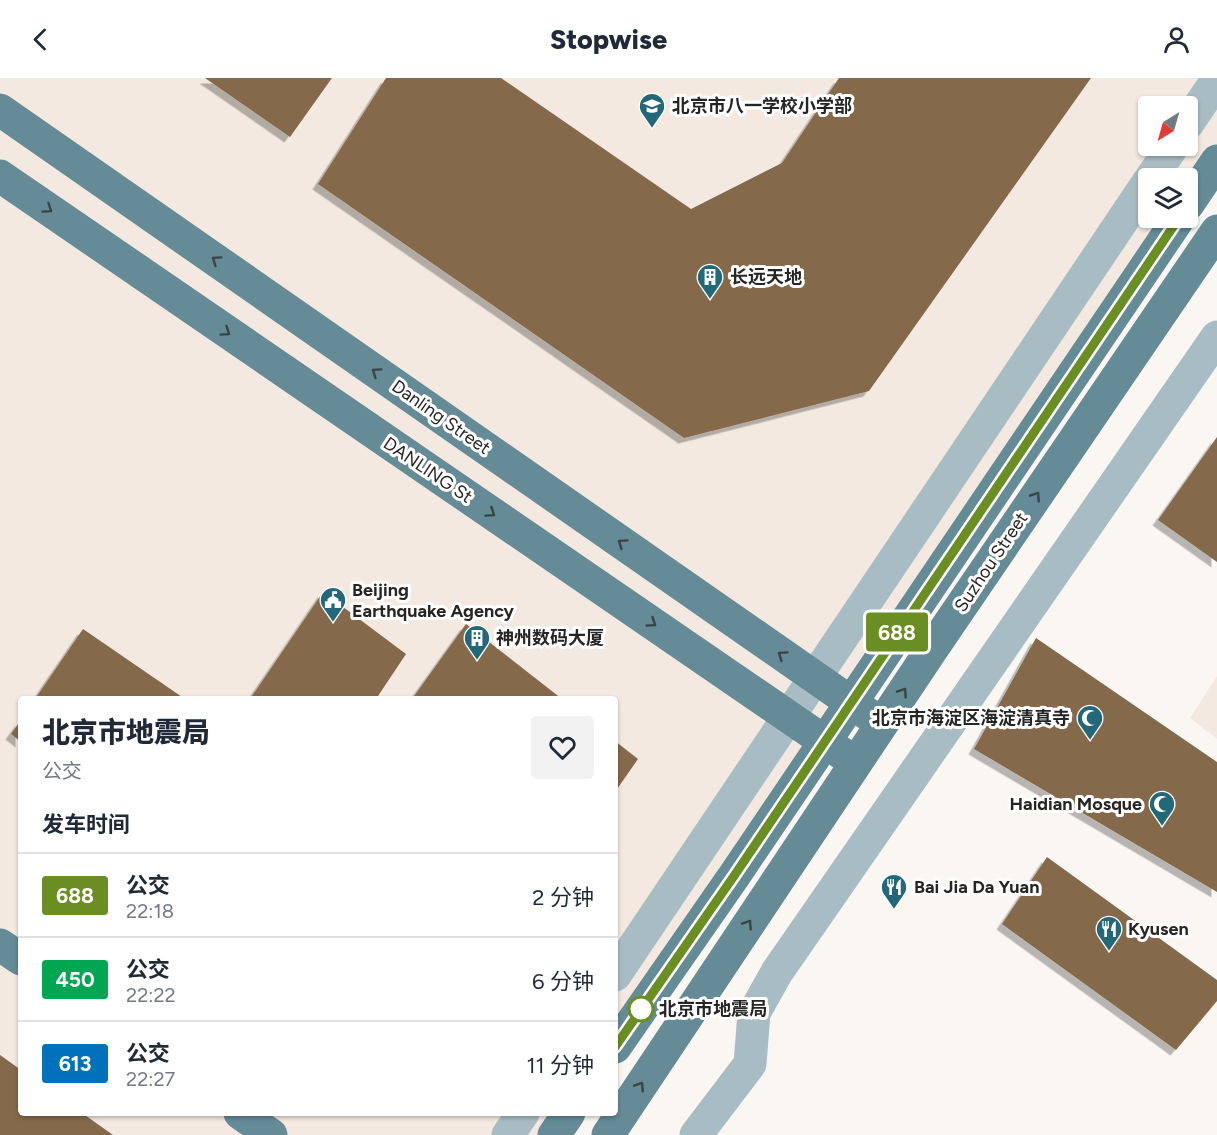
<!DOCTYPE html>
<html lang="zh">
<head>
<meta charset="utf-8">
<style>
  :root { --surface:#fff; --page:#f2f2f3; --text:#1f2937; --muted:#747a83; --line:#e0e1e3 }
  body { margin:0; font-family:Figtree,"Noto Sans SC",sans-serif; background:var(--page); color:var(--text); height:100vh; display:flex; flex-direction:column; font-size:22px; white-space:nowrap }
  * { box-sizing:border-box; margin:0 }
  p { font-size:20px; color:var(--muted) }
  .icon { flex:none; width:33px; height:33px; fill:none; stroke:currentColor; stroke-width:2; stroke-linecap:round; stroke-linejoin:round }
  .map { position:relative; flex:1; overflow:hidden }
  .panel { position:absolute; left:18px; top:618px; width:600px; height:420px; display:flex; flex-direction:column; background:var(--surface); border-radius:6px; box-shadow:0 2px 4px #0004 }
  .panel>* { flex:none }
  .badge { padding:0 12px; border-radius:4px; font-size:21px; line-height:39px }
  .needle { width:39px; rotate:217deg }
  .buttons { position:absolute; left:1138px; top:18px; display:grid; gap:12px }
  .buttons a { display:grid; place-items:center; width:60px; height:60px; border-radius:6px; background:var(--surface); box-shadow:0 2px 4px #0004; font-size:30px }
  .map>.badge { position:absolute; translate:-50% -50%; box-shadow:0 0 0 3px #fff }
  h2 { padding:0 24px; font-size:22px; line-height:54px }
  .round { display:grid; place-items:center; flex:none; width:63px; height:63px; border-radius:6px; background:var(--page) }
  .overview { display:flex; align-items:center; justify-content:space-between; height:102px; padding:0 24px }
  h1 { font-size:28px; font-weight:800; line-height:45px }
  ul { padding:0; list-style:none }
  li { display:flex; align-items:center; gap:18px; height:84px; padding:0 24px; border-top:2px solid var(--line) }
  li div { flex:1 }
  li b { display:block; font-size:22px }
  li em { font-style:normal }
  li .badge { min-width:66px; font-weight:700; text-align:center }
  header { display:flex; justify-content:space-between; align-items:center; height:78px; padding:0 24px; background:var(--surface); font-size:27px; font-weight:800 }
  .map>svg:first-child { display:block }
  .built { fill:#f3e9e0; fill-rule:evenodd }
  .building { fill:#85694c; filter:url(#shadow) }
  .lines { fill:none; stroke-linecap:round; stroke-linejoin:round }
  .minor { stroke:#a8bdc3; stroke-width:33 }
  .major { stroke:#648b96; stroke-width:33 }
  .oneway { stroke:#394446 }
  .line-casing { stroke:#fff; stroke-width:14 }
  .line { stroke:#6b8e23; stroke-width:9 }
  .stop-dot { fill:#fff; stroke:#6b8e23; stroke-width:3 }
  .labels { text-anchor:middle; stroke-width:6; stroke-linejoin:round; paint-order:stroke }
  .poi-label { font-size:18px; font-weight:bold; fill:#262524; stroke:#fff; text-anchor:start }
  .street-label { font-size:18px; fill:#262524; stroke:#fff }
  .stop-label { font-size:18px; font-weight:bold; fill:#262524; stroke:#fff; text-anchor:start }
</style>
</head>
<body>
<header><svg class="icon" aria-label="back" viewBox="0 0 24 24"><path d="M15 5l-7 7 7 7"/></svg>Stopwise<svg class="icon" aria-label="person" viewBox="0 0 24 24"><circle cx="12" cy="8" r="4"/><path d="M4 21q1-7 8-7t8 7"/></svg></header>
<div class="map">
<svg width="1217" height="1057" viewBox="0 0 1217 1057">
  <defs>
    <filter id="shadow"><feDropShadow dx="-5.5" dy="5.5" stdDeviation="0" flood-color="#0004"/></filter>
  </defs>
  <rect width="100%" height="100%" fill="#faf7f3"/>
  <!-- built -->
  <path class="built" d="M0,0H1217V83L1188,100H1149V140H1179L615,968V621H21V1035H569L554,1057H0ZM1149,28H1188V68H1149Z
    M1217,598V661L1190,640Z"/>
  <!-- building -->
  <path class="building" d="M205,0H332L290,59Z
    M386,0H501L691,131L782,85L839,0H1091L869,313L684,360L318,106Z
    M1217,359V484L1158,442Z
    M323,514L406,576L376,621H250Z
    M466,546L562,621H412Z
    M83,551L185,621H35Z
    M1036,560L1217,684V814L974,671Z
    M21,642V664L11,656Z
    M615,663L638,681L615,714Z
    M1047,779L1217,902V923L1176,972L1002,846Z
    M0,977L21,992V1035H82L113,1057H0Z"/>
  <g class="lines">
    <!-- minor -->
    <path class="minor" d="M1188,45L1217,2
      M1151,100L1173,68
      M615,897L1149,103
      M508,1057L523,1035
      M696,1057L750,986L754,935L777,894L1217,259"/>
    <!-- major -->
    <path class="major" d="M0,32L882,646
      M0,98L856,685
      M1188,126L1217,83
      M0,867L21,881
      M615,969L734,798L1179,140
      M240,1035L271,1057
      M554,1057L569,1035
      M608,1057L932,571L1217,153"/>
  </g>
  <!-- one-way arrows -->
  <defs><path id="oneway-chevron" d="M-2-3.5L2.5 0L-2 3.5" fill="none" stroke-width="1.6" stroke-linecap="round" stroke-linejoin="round" transform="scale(1.5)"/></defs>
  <g class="oneway">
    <use href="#oneway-chevron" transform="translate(48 131) rotate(34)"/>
    <use href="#oneway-chevron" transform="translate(216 182) rotate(-145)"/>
    <use href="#oneway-chevron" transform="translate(226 254) rotate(34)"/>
    <use href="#oneway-chevron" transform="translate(376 294) rotate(-145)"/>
    <use href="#oneway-chevron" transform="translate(1036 418) rotate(-56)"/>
    <use href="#oneway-chevron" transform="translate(491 435) rotate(34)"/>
    <use href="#oneway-chevron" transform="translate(622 465) rotate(-145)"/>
    <use href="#oneway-chevron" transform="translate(652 545) rotate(34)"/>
    <use href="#oneway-chevron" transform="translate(782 577) rotate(-145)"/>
    <use href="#oneway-chevron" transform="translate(903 614) rotate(-56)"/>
    <use href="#oneway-chevron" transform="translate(748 846) rotate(-56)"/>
    <use href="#oneway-chevron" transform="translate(640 1008) rotate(-56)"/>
  </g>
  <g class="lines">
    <!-- line casing -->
    <g class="line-casing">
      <path id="line" d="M615,969L734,798L1179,140"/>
    </g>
    <!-- line -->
    <use href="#line" class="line"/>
  </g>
  <!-- icons -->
  <defs>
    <g id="school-pin" transform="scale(1.35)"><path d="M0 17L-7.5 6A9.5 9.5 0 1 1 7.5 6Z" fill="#236878" stroke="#fff"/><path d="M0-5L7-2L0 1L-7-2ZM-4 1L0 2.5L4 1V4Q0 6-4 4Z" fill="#fff"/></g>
    <g id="building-pin" transform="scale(1.35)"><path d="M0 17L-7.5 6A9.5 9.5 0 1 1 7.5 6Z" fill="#236878" stroke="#fff"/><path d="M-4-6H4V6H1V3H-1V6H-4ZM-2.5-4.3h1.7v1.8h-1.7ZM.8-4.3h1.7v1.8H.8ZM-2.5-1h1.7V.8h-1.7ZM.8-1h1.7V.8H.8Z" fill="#fff"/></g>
    <g id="civic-pin" transform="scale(1.35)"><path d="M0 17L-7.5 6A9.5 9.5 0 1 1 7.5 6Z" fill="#236878" stroke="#fff"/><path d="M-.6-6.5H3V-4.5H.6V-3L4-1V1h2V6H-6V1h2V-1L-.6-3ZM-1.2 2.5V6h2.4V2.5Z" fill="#fff"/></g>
    <g id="mosque-pin" transform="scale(1.35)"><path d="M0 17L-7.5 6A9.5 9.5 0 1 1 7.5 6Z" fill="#236878" stroke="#fff"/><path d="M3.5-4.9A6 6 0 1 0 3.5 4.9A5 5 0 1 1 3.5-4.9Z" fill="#fff"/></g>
    <g id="restaurant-pin" transform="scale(1.35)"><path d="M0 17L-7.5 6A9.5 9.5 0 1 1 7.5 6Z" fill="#236878" stroke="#fff"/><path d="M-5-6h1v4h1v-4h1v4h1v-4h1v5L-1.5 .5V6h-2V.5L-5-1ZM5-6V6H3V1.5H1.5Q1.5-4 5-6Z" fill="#fff"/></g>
  </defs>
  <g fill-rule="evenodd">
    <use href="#school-pin" x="652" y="28"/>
    <use href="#building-pin" x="710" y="199"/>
    <use href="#civic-pin" x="333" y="522"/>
    <use href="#building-pin" x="477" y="560"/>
    <use href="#mosque-pin" x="1090" y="640"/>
    <use href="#mosque-pin" x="1162" y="726"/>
    <use href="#restaurant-pin" x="894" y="809"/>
    <use href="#restaurant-pin" x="1109" y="851"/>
  </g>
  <!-- markers -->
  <circle class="stop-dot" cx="641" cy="931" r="12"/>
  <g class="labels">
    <!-- poi labels -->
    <g class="poi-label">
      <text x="672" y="34">北京市八一学校小学部</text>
      <text x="730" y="205">长远天地</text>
      <text x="352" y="518">Beijing<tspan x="352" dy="21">Earthquake Agency</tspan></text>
      <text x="496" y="566">神州数码大厦</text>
      <text x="1070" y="646" text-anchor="end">北京市海淀区海淀清真寺</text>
      <text x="1142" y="732" text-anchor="end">Haidian Mosque</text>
      <text x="914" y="815">Bai Jia Da Yuan</text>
      <text x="1128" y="857">Kyusen</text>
    </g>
    <!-- street labels -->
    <g class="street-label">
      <text transform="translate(441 339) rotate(35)" y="6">Danling Street</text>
      <text transform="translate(428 392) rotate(34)" y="6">DANLING St</text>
      <text transform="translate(991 484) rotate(-56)" y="6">Suzhou Street</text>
    </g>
    <!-- stop labels -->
    <g class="stop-label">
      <text x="659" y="937">北京市地震局</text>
    </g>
  </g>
</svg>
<div class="buttons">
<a><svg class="needle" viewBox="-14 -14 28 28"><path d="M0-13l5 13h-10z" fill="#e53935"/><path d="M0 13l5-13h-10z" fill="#747a83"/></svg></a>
<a><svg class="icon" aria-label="layers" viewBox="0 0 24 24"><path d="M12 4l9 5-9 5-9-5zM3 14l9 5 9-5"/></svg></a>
</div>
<b class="badge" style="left:897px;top:554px;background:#6b8e23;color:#fff">688</b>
<section class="panel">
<div class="overview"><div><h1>北京市地震局</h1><p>公交</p></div><a class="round"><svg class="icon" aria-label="heart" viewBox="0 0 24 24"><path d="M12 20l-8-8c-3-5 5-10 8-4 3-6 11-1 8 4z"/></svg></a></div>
<h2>发车时间</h2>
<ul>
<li><span class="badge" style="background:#6b8e23;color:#fff">688</span><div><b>公交</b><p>22:18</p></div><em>2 分钟</em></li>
<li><span class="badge" style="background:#00a651;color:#fff">450</span><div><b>公交</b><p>22:22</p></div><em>6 分钟</em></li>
<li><span class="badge" style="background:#0072bc;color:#fff">613</span><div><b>公交</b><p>22:27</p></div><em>11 分钟</em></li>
</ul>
</section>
</div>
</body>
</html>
